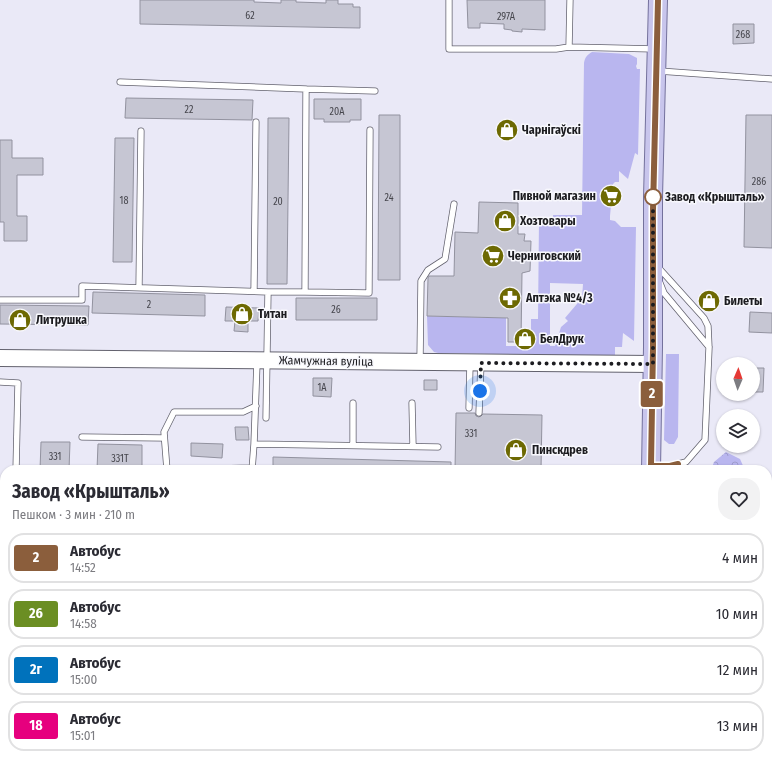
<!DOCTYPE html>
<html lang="ru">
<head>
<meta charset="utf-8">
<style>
  :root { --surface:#fff; --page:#f2f2f3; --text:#2b2b33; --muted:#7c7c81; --line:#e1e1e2 }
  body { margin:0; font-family:"Fira Sans Condensed",sans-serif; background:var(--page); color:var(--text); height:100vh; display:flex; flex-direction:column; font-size:15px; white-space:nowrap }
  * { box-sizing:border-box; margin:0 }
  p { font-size:13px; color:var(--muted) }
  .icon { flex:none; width:22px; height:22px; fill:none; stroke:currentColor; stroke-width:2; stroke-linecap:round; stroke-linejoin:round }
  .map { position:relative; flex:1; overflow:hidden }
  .drawer { position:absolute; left:0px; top:465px; width:772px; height:300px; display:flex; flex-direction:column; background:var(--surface); border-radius:16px 16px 0 0; box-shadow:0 1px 3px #0004 }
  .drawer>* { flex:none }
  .badge { padding:0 8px; border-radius:3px; font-size:14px; line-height:26px }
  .needle { width:26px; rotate:2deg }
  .buttons { position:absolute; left:716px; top:357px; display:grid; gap:8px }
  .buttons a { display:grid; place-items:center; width:44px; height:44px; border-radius:50%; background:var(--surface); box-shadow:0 1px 3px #0004; font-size:20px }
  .you { position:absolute; width:20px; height:20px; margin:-10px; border:3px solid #fff; border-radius:50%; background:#1a73e8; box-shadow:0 0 0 6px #1a73e833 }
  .map>.badge { position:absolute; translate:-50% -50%; box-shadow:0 0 0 2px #fff }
  .round { display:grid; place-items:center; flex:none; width:42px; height:42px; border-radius:16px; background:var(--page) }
  .headline { display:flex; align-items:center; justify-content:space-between; height:68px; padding:0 12px }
  h1 { font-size:19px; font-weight:700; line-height:30px }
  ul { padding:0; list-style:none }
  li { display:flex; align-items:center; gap:12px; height:50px; margin:0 8px 6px; padding:0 4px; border:2px solid var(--line); border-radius:16px }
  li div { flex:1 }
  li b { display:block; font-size:15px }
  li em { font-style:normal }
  li .badge { min-width:44px; font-weight:700; text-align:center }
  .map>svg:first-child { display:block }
  .grass { fill:#b9b6ef; fill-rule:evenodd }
  .forest { fill:url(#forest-crowns) }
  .building { fill:#c6c6d3; stroke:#92929f }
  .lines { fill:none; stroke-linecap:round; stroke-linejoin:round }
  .lane-casing { stroke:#63626e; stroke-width:7 }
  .street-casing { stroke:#63626e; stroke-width:12 }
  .secondary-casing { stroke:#63626e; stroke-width:18 }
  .primary-casing { stroke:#74719c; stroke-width:20 }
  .lane { stroke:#fff; stroke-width:5.5 }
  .street { stroke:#fff; stroke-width:11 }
  .secondary { stroke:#fff; stroke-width:16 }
  .primary { stroke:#c8c5ec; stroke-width:18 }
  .line-casing { stroke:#fff; stroke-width:9 }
  .line { stroke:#8b5e3c; stroke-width:6 }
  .walk { stroke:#1c1c20; stroke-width:4; stroke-dasharray:0 7.2 }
  .stop-dot { fill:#fff; stroke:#8b5e3c; stroke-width:2 }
  .labels { text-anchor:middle; stroke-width:3; stroke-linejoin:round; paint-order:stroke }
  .number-label { font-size:10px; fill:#46464d }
  .poi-label { font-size:12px; font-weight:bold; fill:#1c1c20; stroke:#f8f8fd; text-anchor:start }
  .stop-label { font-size:12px; font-weight:bold; fill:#1c1c20; stroke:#f8f8fd; text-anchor:start }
  .street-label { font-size:12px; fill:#1c1c20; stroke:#f8f8fd }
</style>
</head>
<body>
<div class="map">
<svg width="772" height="765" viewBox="0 0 772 765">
  <defs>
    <pattern id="forest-crowns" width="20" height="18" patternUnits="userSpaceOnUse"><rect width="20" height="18" fill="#b9b6ef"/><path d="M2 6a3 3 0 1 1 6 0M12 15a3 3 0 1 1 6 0" fill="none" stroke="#9e9ccd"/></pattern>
  </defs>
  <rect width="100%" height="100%" fill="#eae9f7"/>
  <!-- grass -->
  <path class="grass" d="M592,52L629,54L637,58V64L636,66L637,69H640L638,155L635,153L628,179L619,171V182H615L613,184L610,216V220L615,221L621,227H636L634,341L623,333L622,347H615V356L438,353L434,352L428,345L427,316L506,318V346H531V319H538L539,220H553V215H582L584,63C585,57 587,55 592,52ZM550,283L583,284L582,298L565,318L568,321L561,327L555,346H550Z
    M666,354H679L678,437L674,444H669L664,440Z"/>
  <!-- forest -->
  <path class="forest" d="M726,452L740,459L745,470H711L714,462Z
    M767,515L772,524V603H767Z
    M772,639V765H714L715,760H767V640Z
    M398,760H521L520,765H398Z"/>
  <!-- building -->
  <path class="building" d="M140,0H254V2L281,3V0H296V2L326,3V0H338V4H353V7H360V28L140,24Z
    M467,0H545V30L522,29V32L512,31V30L504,29V24L480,23V28H468Z
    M733,24H754V43L733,44Z
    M126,98L253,100L252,120L125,118Z
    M314,99H361V120H350V122H324V119H314Z
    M379,115H400V280H378Z
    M746,115H772V248L744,247Z
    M268,118H289L287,284H267Z
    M115,138H134L132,262H113Z
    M0,140H12V158H43V175H17V216H27V241H4V222H0Z
    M479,202L518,203V234H525L524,241H531L530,271L522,273L521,342H508V318L427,316L428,278L429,276H454L455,232L478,233Z
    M93,292L205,295V316L92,313Z
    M296,298H377V320H296Z
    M0,305L89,306L88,325L0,324Z
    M226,307L259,308L258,321H248V332L234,331L235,321H225Z
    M750,312L772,313V333L749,332Z
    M753,368H764L763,392H753Z
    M313,378H332L331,397L313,396Z
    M424,380H437V390H424Z
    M456,413H475L476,416L479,417L483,414L542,415L541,470H455Z
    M235,427H248L249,440H236Z
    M41,442H70L69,470H40Z
    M191,443L223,444L222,458L191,456Z
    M98,444L142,445V470H97Z
    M273,457L451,462V470H273Z"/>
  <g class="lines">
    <!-- lane casing -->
    <g class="lane-casing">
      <path id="lane" d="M449,0V49H556L569,47L655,49
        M569,47L570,0
        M659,71L772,79
        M120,82L306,89L305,292H268
        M306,89L375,91
        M660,283L664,293L709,347
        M139,288L141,131
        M254,291L256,122
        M305,292L369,293L370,130
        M0,300H82V286L268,292L266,418
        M420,360L421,281L428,270L445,259L454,204
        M0,382L18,383L16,470
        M412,403L413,446
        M469,408L470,363
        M479,413L481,363
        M82,437L164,438
        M254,444L257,362
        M353,445V403
        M654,466H670L686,462L705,440L709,348L708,326L704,318L657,266
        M167,470L164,432L174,412H243L256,406
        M167,470L252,468
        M252,470L254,444L438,447
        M60,765V760"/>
    </g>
    <!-- street casing -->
    <g class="street-casing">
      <path id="street" d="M767,621H772"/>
    </g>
    <!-- secondary casing -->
    <g class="secondary-casing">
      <path id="secondary" d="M0,358L653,364"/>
    </g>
    <!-- primary casing -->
    <g class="primary-casing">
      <path id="primary" d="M651,470L653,347V197L658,0
        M645,765V760"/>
    </g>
    <!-- lane -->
    <use href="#lane" class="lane"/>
    <!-- street -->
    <use href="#street" class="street"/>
    <!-- secondary -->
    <use href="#secondary" class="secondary"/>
    <!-- primary -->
    <use href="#primary" class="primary"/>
  </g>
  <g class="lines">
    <!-- line casing -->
    <g class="line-casing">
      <path id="line" d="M658,0L653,210V347L651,466H670L678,464"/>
    </g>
    <!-- line -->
    <use href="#line" class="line"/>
    <!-- walk -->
    <path class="walk" d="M480,391L481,363L653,364V197"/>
  </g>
  <!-- icons -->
  <defs>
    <g id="shop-disc" transform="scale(1.15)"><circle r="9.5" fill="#6d6902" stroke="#f8f8fd"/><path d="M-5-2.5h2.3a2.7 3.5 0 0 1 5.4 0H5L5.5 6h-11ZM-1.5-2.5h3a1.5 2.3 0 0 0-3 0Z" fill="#fff"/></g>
    <g id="supermarket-disc" transform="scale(1.15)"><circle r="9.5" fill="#6d6902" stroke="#f8f8fd"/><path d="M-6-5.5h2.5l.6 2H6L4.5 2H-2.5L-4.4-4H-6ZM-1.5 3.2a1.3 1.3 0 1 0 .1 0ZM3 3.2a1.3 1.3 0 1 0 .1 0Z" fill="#fff"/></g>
    <g id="pharmacy-disc" transform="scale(1.15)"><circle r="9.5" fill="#6d6902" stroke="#f8f8fd"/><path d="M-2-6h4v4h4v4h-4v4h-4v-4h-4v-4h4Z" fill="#fff"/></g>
  </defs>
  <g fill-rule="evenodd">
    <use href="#shop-disc" x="507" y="130"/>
    <use href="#supermarket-disc" x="611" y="196"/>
    <use href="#shop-disc" x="505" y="221"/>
    <use href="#supermarket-disc" x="493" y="256"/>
    <use href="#pharmacy-disc" x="510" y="298"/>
    <use href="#shop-disc" x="709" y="301"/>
    <use href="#shop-disc" x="242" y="314"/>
    <use href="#shop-disc" x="20" y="320"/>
    <use href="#shop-disc" x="525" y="339"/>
    <use href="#shop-disc" x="516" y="450"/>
  </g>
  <!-- markers -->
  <circle class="stop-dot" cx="653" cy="197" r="8"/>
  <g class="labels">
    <!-- number labels -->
    <g class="number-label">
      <text x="250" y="19">62</text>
      <text x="506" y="20">297А</text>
      <text x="743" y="38">268</text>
      <text x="189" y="113">22</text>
      <text x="337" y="115">20А</text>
      <text x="759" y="185">286</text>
      <text x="389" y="201">24</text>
      <text x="124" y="204">18</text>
      <text x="278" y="205">20</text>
      <text x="149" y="308">2</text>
      <text x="336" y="313">26</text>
      <text x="322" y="391">1А</text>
      <text x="471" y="437">331</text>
      <text x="55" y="460">331</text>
      <text x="120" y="462">331Т</text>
    </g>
    <!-- poi labels -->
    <g class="poi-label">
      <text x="522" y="134">Чарнігаўскі</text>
      <text x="596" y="200" text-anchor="end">Пивной магазин</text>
      <text x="520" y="225">Хозтовары</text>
      <text x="508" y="260">Черниговский</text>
      <text x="526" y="302">Аптэка №4/3</text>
      <text x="724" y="305">Билеты</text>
      <text x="258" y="318">Титан</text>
      <text x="36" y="324">Литрушка</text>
      <text x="540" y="343">БелДрук</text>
      <text x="532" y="454">Пинскдрев</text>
    </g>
    <!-- stop labels -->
    <g class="stop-label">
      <text x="665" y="201">Завод «Крышталь»</text>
    </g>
    <!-- street labels -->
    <g class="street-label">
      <text transform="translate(326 361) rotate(1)" y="4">Жамчужная вуліца</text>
    </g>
  </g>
</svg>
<div class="buttons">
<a><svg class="needle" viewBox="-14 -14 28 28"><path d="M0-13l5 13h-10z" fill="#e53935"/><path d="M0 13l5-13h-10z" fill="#7c7c81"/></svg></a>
<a><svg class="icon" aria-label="layers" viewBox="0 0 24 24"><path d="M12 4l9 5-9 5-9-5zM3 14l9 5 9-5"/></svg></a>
</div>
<div class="you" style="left:480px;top:391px"></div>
<b class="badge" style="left:652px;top:394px;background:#8b5e3c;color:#fff">2</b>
<section class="drawer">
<div class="headline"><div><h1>Завод «Крышталь»</h1><p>Пешком · 3 мин · 210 m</p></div><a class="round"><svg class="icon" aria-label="heart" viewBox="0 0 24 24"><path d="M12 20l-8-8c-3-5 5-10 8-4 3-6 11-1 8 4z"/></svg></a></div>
<ul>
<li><span class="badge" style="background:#8b5e3c;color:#fff">2</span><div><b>Автобус</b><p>14:52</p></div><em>4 мин</em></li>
<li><span class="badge" style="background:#6b8e23;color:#fff">26</span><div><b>Автобус</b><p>14:58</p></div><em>10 мин</em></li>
<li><span class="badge" style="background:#0072bc;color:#fff">2г</span><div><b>Автобус</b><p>15:00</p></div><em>12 мин</em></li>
<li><span class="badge" style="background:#e6007e;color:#fff">18</span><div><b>Автобус</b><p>15:01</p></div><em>13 мин</em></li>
</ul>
</section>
</div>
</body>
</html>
